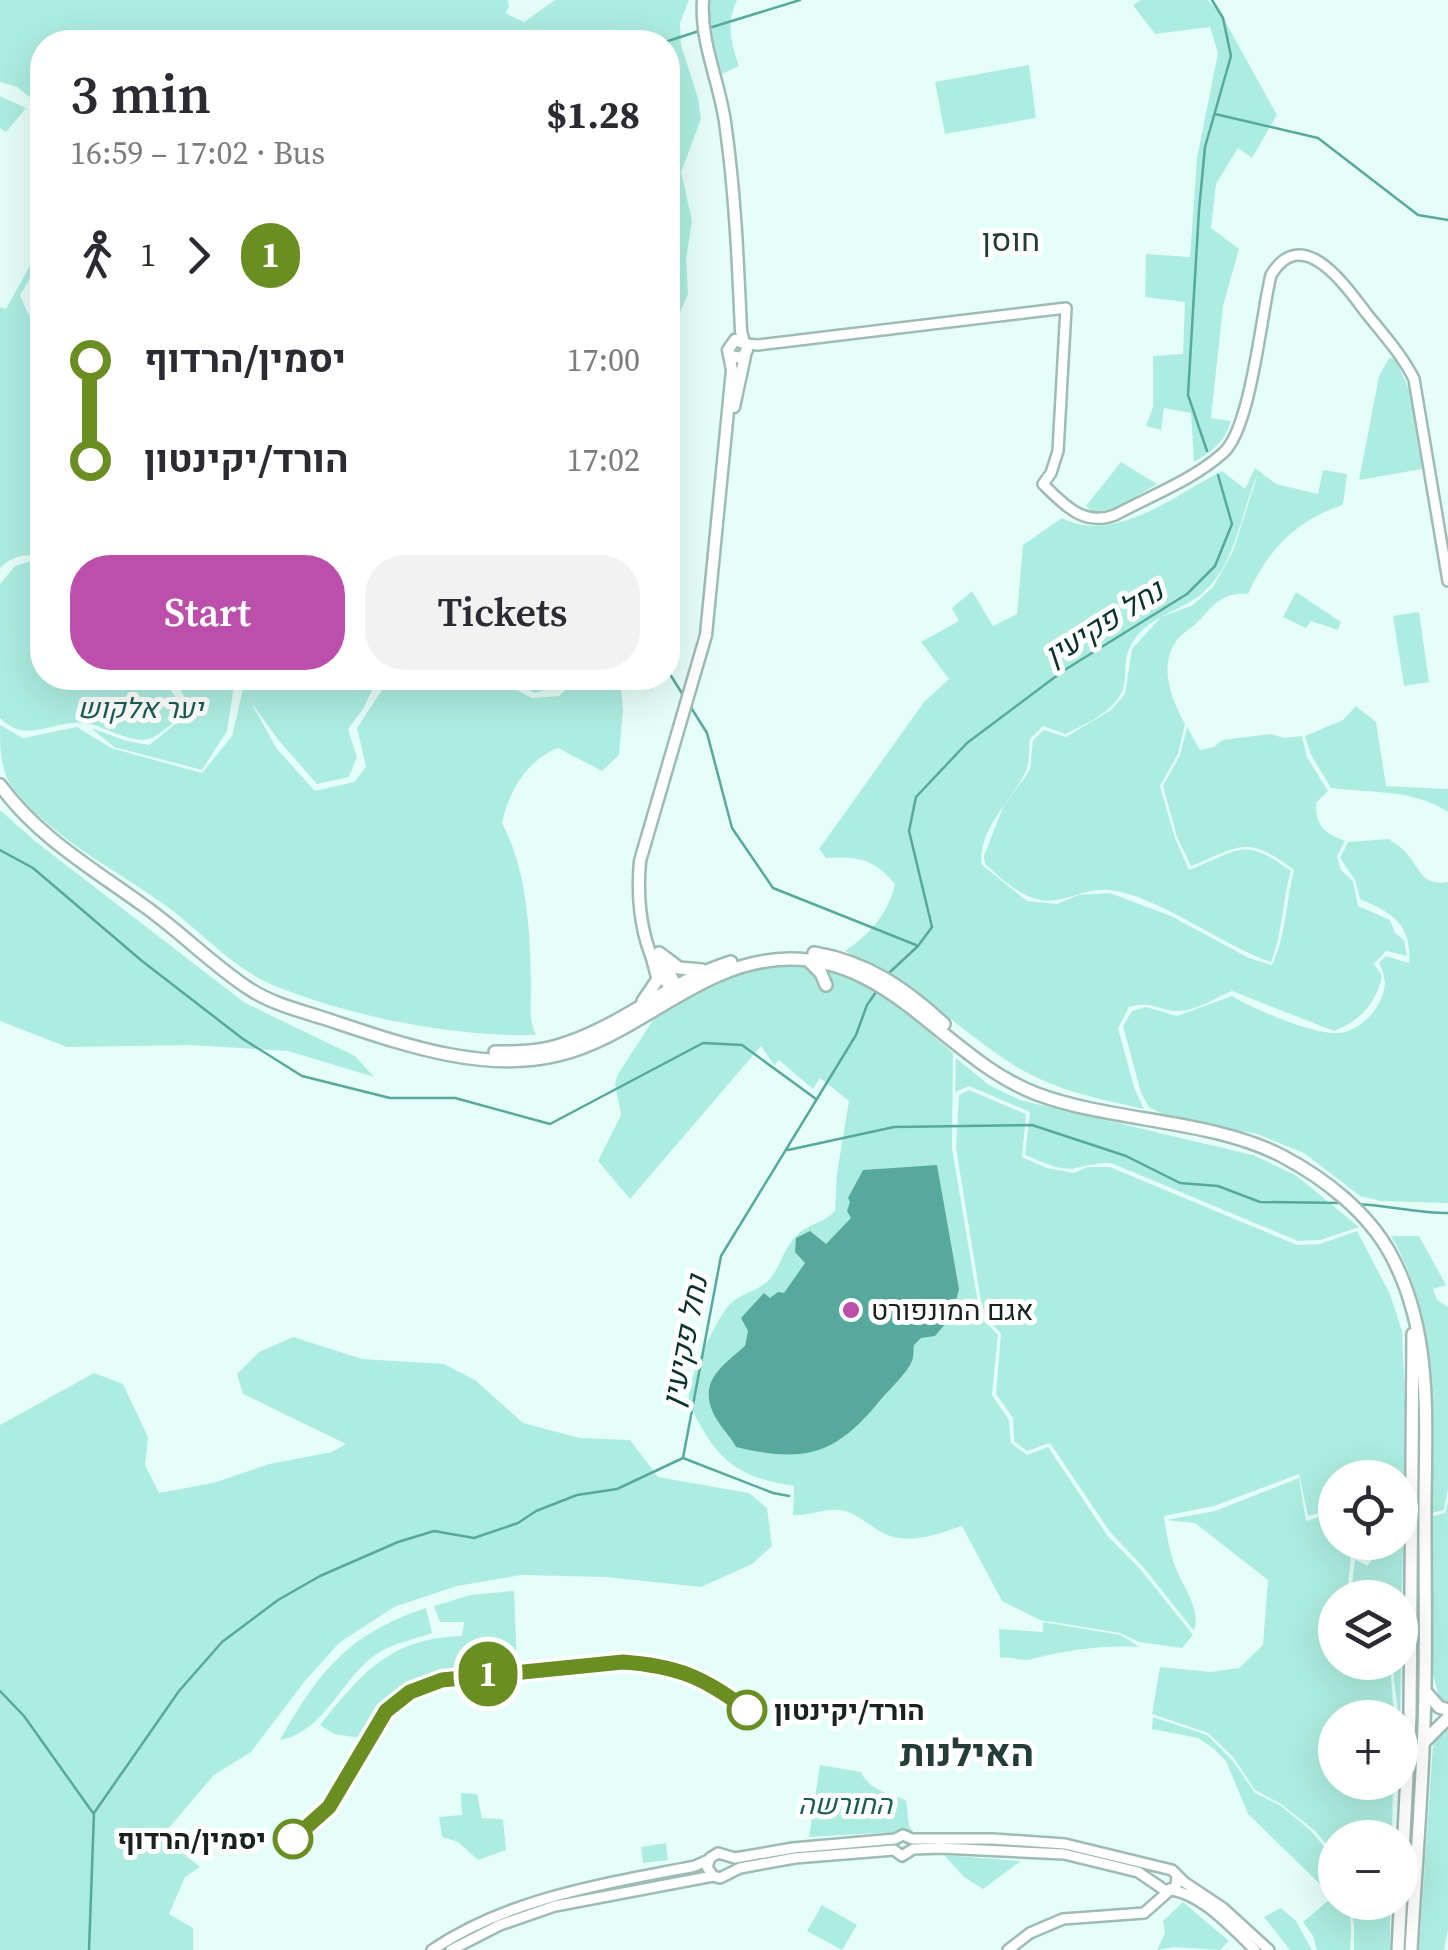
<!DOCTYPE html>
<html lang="en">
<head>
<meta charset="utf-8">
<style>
  :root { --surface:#fff; --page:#f2f2f3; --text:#2b2b33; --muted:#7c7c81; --accent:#bc4eac }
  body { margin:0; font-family:"Source Serif 4",Heebo,serif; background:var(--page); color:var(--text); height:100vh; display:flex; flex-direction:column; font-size:38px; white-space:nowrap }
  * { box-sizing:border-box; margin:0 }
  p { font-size:32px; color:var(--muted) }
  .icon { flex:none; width:55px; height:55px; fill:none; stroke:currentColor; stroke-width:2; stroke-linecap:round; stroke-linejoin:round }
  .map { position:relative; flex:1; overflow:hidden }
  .sheet { position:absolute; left:30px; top:30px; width:650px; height:660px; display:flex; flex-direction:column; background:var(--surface); border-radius:40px; box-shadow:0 10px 40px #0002 }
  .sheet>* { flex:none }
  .badge { padding:0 20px; border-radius:32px; font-size:35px; line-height:65px }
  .buttons { position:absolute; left:1318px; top:1460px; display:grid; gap:20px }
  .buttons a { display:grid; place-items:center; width:100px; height:100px; border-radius:50%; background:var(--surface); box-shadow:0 10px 40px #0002; font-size:50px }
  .map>.badge { position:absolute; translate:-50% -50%; box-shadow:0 0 0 5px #fff }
  .legs { display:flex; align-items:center; gap:15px; height:110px; padding:0 40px; font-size:32px }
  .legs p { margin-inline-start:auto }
  .head { display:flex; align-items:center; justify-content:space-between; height:170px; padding:0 40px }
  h1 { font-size:55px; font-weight:600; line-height:75px }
  .action { display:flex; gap:20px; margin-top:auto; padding:20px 40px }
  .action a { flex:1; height:115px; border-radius:40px; background:var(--accent); color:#fff; font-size:40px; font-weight:600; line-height:115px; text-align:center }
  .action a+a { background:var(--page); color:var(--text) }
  ul { padding:0 40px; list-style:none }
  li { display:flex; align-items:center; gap:35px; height:100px; font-size:38px }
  li i { display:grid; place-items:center; width:15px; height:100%; margin:0 12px; background:currentColor }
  li i::after { content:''; width:25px; height:25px; margin:-12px; border:8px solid; border-radius:50%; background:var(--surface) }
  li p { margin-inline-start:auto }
  li:first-child i { background:linear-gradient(#0000 50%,currentColor 0) }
  li:last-child i { background:linear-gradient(currentColor 50%,#0000 0) }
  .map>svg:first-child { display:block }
  .green { fill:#adede1 }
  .water { fill:#57a99c }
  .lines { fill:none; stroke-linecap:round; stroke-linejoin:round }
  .stream { stroke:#57a99c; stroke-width:2.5 }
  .secondary-casing { stroke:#9ebbb5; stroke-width:14 }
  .primary-casing { stroke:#9ebbb5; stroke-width:15 }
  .highway-casing { stroke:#9ebbb5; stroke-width:16 }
  .secondary { stroke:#fff; stroke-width:9 }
  .primary { stroke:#fff; stroke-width:10 }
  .highway { stroke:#fff; stroke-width:11 }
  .line-1-casing { stroke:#fff; stroke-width:22 }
  .line-1 { stroke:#6b8e23; stroke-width:15 }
  .poi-dot { fill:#bc4eac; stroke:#fff; stroke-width:4 }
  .stop-1-dot { fill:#fff; stroke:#6b8e23; stroke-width:5 }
  .labels { text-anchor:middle; stroke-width:10; stroke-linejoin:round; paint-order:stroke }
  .park-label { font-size:28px; font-style:italic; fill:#195d54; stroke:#fff }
  .poi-label { font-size:28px; fill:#182321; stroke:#fff; text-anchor:start }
  .stop-label { font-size:28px; font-weight:bold; fill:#182321; stroke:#fff; text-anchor:start }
  .water-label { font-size:30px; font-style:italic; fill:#09322c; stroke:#fff }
  .quarter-label { font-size:32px; fill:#233d38; stroke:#fff }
  .district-label { font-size:38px; font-weight:bold; fill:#233d38; stroke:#fff }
</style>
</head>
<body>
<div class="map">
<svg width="1448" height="1950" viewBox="0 0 1448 1950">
  <rect width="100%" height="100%" fill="#e6fef9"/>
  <!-- green -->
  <path class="green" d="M0,0H508L509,8L505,13L524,22L555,0H689L680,23L681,45L698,98L701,119L681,172L692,221L686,259L688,294L668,339V42H42V107L17,87L0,82Z
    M710,0H737C726,24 731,42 739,66L722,74L709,34Z
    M1141,0H1208L1221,14L1277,115L1252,158L1238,148L1216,184L1211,228L1239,249L1223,306L1211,418L1231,421C1224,443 1213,451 1194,462L1191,413L1164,408L1161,430L1146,426L1153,407V356L1183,354L1185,302L1145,297L1146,254L1190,257L1197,158L1218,53L1210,27L1155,34L1133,5Z
    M1029,65L1036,118L945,134L935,82Z
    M0,96L26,108L6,132L0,128Z
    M42,244V258L20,295L28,314L42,318V556C25,554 13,555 0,568V307L6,309Z
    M1389,358L1395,359L1412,395L1422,469L1359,480L1379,376Z
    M1121,462L1157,484L1117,508L1093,513L1086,506Z
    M1255,468L1276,484L1318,494L1323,470L1347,474L1343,505C1297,519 1267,551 1248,594C1226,592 1214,603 1201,619C1194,627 1183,632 1177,640C1158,667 1171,698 1185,724L1178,754L1160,786L1175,838L1189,870C1239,851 1242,835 1291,871C1282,901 1283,933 1271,962C1220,945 1160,896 1109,890C1090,888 1075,897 1057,900C1028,905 1005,882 985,864L984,856L1003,807L1030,770L1033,740L1044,730L1066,737L1111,710L1125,694L1132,649L1161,617L1193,605L1213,587L1233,551L1258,473C1242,509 1237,557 1209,587C1185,613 1147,613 1130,647C1124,658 1126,674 1124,686C1119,709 1085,725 1065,734L1043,726L1030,739C1029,748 1030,762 1026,771C1012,801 977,829 982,865L1027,901L1057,904L1078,895L1110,893L1171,916L1249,958L1272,965C1286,936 1286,901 1294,870C1246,834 1241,846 1191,866L1177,837L1163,786L1180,755L1187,727L1200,750L1214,747L1222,740L1271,734L1284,738L1302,736L1307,757L1328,791L1316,803C1316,826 1324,833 1345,841L1337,856L1341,870L1353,881L1358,906L1390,920L1395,933L1404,940L1407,956L1386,951L1374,964L1382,976C1376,1004 1360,1021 1334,1031L1232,991C1215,998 1196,1011 1178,1011C1157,1011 1155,1000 1129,1007L1118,1028L1134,1087L1144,1109C1099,1099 1052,1090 1012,1064C953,1026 912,980 845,951C870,934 888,914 895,884C874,859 858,856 826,858L819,849L924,702L949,679L921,642L959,621L952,608L972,591L993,626L1017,614L1023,545L1062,518C1114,545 1175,495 1222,471L1245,489Z
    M38,559H42V678H167L171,691L185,709L184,696L172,678H378L363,709L348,729L357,757L349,777L317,784L280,742L250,701L277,749L315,791L354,782L366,767L357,728L390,678H509L511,687L532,698L559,696L577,678H620L623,710L619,755L602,771L558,748C527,760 509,791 502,823C527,870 530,929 531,982C532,1002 527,1016 536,1035C453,1037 352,1017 275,986C233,969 202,932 165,905C116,870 45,834 10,784C0,765 0,747 0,725L23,738L77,727L111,748L202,773L232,736L243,689L235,679L227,731L202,770L114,747L91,728L127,741L149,745L174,725L183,722L187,714L186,709L184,715C175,720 160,735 152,738C131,746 104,724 82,723C53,720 25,745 0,718V584L15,566Z
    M1296,592L1341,622L1338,630L1311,621L1306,628L1283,617Z
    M1419,612L1429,682L1404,686L1393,616Z
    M516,678H571L569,684L534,693L519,683Z
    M1356,706L1376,722L1386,786L1448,789V812C1414,789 1370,793 1331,788L1311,755L1305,736L1343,720Z
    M0,810L35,841L245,1003L355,1056L374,1077L288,1051L190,1045L67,1047L0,1021Z
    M1389,839C1396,844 1404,849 1409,856C1421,872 1424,886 1448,882V1203L1380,1201L1360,1196L1304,1153L1257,1134L1168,1117L1149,1107L1141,1093L1123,1026L1132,1011L1146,1007L1177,1016L1232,996C1253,1009 1312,1034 1337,1033C1355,1033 1373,1016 1380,1001C1387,986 1386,978 1379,963L1386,956L1409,963C1412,924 1392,913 1360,899L1355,880L1340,858L1348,842Z
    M782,964C864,972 894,1001 953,1053L952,1148L980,1315L998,1335L992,1395L1009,1420L1011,1443L1027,1455L1048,1447L1107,1535L1141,1570L1193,1635L1182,1648L1139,1642L1120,1633L1040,1620L1002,1601L962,1526C937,1534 909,1546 883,1533C872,1527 860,1517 848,1512C830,1505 812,1516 793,1515L794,1486C754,1480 728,1470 706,1435C700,1425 692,1412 689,1401C685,1382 717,1318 730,1304C741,1293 758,1291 769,1280C780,1268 784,1247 797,1235C808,1224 824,1223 835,1211L837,1173L849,1101L820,1078L813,1089L779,1060L774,1065L761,1046L630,1199L598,1161L621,1115L615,1084L618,1074L653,1020L704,987L744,971Z
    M956,1058L989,1085L1020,1100L1253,1155L1297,1176L1359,1227L1320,1240L1298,1241L1111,1163C1097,1163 1089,1165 1076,1168C1061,1172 1040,1161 1025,1155L1030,1112L969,1086L955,1092Z
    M969,1090L1026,1114L1022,1157L1047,1168L1074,1173L1087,1167H1110L1297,1245L1320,1244L1357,1231L1390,1294L1402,1331L1405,1402L1400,1726L1392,1663L1400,1662V1598L1372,1597L1369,1590L1352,1584L1355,1559L1367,1566L1375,1556L1367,1560L1351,1556L1348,1585L1368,1597L1335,1598V1662L1390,1663L1394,1717L1335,1718V1782L1393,1783L1392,1837L1335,1838V1854L1315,1831L1281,1804L1255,1790L1233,1757L1208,1733L1152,1714L1160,1667L1211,1672L1239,1668L1263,1645L1268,1580L1195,1523L1166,1520L1215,1511L1299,1478L1306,1521L1335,1512V1542L1366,1543L1375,1555L1377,1549L1370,1543L1400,1542V1478H1335V1509L1308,1516L1299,1474L1214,1506L1164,1516C1166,1531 1169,1549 1174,1563C1181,1585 1202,1608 1194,1631L1144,1568L1110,1532L1050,1443L1027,1451L1014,1441L1013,1418L996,1394L1001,1334L983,1314L956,1148L959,1095Z
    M1391,1236H1419L1446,1285L1433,1289L1437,1300L1448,1307V1489L1444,1510L1431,1513C1429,1415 1442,1324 1391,1236Z
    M293,1337L362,1359L444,1364L475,1380L523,1423L580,1438L630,1440L658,1477L749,1493L767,1508L772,1546L752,1564L701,1587L606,1577L522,1575L457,1586L394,1607L339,1643L305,1681L251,1752L214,1775L162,1836L200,1867L185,1877L169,1914L193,1928V1950H0V1425L94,1373L123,1384L148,1437L145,1465L159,1493L213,1483L269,1464L332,1452L346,1444L243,1394L237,1374L259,1352Z
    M1448,1501V1702L1442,1708L1432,1671L1430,1517L1445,1513Z
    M514,1591L517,1667C448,1676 400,1673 361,1738L334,1734L320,1725C362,1673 390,1638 462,1636L464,1622H440L434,1606L470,1595Z
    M426,1608L432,1633C416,1639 395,1643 380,1652C343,1674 325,1733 280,1740C319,1671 348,1634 426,1608Z
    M1043,1622L1121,1635L1139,1647C1101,1645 1068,1650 1032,1659C1021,1662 1010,1656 1000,1658L999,1629L1043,1632Z
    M1153,1717L1207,1735L1233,1761L1255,1793L1280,1805L1310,1830L1334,1858L1321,1871L1326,1881L1322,1886L1248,1814L1226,1761L1214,1749L1198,1738L1152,1729Z
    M1448,1724V1930L1444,1950H1419L1433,1746L1438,1734Z
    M820,1765L861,1772C868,1789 889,1794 906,1800L909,1826L913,1831L809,1837Z
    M461,1793L477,1794L482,1818L503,1819L506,1850L478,1860L458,1842L442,1837L439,1817L462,1815Z
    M666,1843L668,1860L643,1863L641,1847Z
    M944,1855L1021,1861L983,1889L964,1877Z
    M1331,1883L1335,1886V1902L1346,1903C1353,1918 1351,1933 1350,1950H1317L1313,1936L1303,1922L1329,1900L1325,1893Z
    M1183,1902L1229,1941L1220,1950L1174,1947L1157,1950L1165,1933L1163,1921Z
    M1348,1903H1390V1950H1354V1924Z
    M822,1905L857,1925L842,1950L807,1931Z
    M1281,1908L1296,1921L1312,1950H1290L1264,1917Z"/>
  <!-- water -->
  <path class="water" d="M937,1165L959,1289L952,1316L935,1336L921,1338L914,1345C913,1350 914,1356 912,1361C907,1373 891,1388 882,1398C837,1454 807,1464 736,1447C731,1437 723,1430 717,1420C695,1383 721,1367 745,1346L748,1331L741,1318L764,1293L770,1298L778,1292L784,1293L805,1263L795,1252L796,1238L810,1231L826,1244L851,1218L847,1211L850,1202L848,1198L863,1170Z"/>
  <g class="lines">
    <!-- stream -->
    <path class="stream" d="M709,28L800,0
      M665,42L702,30
      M1215,114L1318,138L1418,215L1448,220
      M1207,451L1188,395L1199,210L1205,147L1231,56L1223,18L1212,0
      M668,671L683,695
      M690,706L707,733L732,828L773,888L916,945
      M0,850L33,868L142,961L243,1039L302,1076L390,1098H455L550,1124L703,1043L742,1045L816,1099
      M889,973L918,946L932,927L909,831L916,797L967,743L1063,671L1187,594L1215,566L1232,524L1218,475
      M788,1150L894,1127L1032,1125L1126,1156L1180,1183L1218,1186L1260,1202L1342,1203
      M1355,1204C1387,1205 1416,1213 1448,1213
      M683,1458L773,1493L789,1496
      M0,1691L24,1716L93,1813
      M89,1950L94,1813L179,1691L222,1642L278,1600L320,1576L398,1542L434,1531L474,1538L518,1523L536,1511L577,1495L617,1489L683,1458L721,1256L856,1035L867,1005L876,992"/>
    <!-- secondary casing -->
    <g class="secondary-casing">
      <path id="secondary" d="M746,344L758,345L1066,308L1058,451L1051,473L1043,484C1064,505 1084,527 1115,515C1150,496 1193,480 1223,453C1251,429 1261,315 1271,275C1303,222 1347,288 1367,314C1384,335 1402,355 1414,379L1448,581
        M894,1850L795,1858L740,1868L720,1878L713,1876L707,1867L710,1858L718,1853L735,1858L793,1848L895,1839L903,1835L912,1839H993L1065,1844L1172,1870L1184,1882L1223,1908L1269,1950
        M894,1850L902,1856L913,1849L941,1848L1064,1854L1138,1872L1166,1891L1176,1886L1177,1875
        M1171,1890C1202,1894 1233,1929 1255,1950
        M432,1950C511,1897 604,1884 695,1866L708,1860
        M451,1950L500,1925L555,1906L713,1876
        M1008,1950L1030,1933L1063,1919L1144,1913L1169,1891"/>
    </g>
    <!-- primary casing -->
    <g class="primary-casing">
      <path id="primary" d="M703,0C700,43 719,80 725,122C735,191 738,261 741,331L744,343
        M734,407L745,356
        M661,956L678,989
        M677,994C642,962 636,905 640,861L706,635L732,370L728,350L735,340L746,344L747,350L742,358L730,356"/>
    </g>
    <!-- highway casing -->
    <g class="highway-casing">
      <path id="highway" d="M0,785C37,836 90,867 140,903C178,929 210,963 248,988C270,1003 298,1010 323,1018C396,1042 481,1074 558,1055C641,1035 700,960 789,959C893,958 947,1060 1037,1094C1112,1122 1211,1119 1282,1156C1324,1178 1368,1212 1391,1255C1436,1338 1424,1434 1425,1525C1425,1579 1426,1632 1425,1686C1424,1774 1416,1862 1411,1950
        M659,953L679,968L702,970
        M814,953C867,962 905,988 944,1024
        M810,962L821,973L826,985
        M643,1001L658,979L652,956
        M495,1052C516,1052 537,1052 557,1046C620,1028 669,981 731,962
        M1425,1691L1439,1707L1448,1710
        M1425,1741L1448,1718
        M1398,1950L1410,1716L1413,1334"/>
    </g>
    <!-- secondary -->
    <use href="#secondary" class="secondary"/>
    <!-- primary -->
    <use href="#primary" class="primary"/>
    <!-- highway -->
    <use href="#highway" class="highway"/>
  </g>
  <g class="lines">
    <!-- line-1 casing -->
    <g class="line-1-casing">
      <path id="line-1" d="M293,1839L329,1807L386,1711L410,1692L442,1680L623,1662C677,1666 704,1677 747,1710"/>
    </g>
    <!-- line-1 -->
    <use href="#line-1" class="line-1"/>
  </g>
  <!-- markers -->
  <circle class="poi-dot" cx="851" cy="1310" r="10"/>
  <g class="stop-1-dot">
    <circle cx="747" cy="1710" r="18"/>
    <circle cx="293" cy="1839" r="18"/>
  </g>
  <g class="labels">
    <!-- park labels -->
    <g class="park-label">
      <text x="140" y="718">יער אלקוש</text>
      <text x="845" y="1814">החורשה</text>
    </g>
    <!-- poi labels -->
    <g class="poi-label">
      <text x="871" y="1320">אגם המונפורט</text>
    </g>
    <!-- stop labels -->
    <g class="stop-label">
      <text x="774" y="1720">הורד/יקינטון</text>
      <text x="266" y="1849" text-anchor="end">יסמין/הרדוף</text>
    </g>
    <!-- water labels -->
    <g class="water-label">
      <text transform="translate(1104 623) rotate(-32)" y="10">נחל פקיעין</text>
      <text transform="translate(685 1341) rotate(-79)" y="10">נחל פקיעין</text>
    </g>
    <!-- quarter labels -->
    <g class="quarter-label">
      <text x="1011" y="251">חוסן</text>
    </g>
    <!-- district labels -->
    <g class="district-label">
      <text x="967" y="1766">האילנות</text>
    </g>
  </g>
</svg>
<div class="buttons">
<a><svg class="icon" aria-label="locate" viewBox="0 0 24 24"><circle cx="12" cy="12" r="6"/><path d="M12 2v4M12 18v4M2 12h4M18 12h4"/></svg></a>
<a><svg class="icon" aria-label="layers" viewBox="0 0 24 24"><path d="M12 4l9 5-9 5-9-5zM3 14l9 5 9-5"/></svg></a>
<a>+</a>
<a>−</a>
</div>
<b class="badge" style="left:488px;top:1674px;background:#6b8e23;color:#fff">1</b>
<section class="sheet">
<div class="head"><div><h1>3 min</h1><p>16:59 – 17:02 · Bus</p></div><b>$1.28</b></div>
<div class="legs"><svg class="icon" aria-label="walk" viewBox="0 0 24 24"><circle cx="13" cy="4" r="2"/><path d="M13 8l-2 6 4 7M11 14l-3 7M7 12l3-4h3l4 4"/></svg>1<svg class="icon" aria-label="forward" viewBox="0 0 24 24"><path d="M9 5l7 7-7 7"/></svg><b class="badge" style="background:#6b8e23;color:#fff">1</b></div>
<ul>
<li><i style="color:#6b8e23"></i><b>יסמין/הרדוף</b><p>17:00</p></li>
<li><i style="color:#6b8e23"></i><b>הורד/יקינטון</b><p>17:02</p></li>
</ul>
<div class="action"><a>Start</a><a>Tickets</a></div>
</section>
</div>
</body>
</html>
